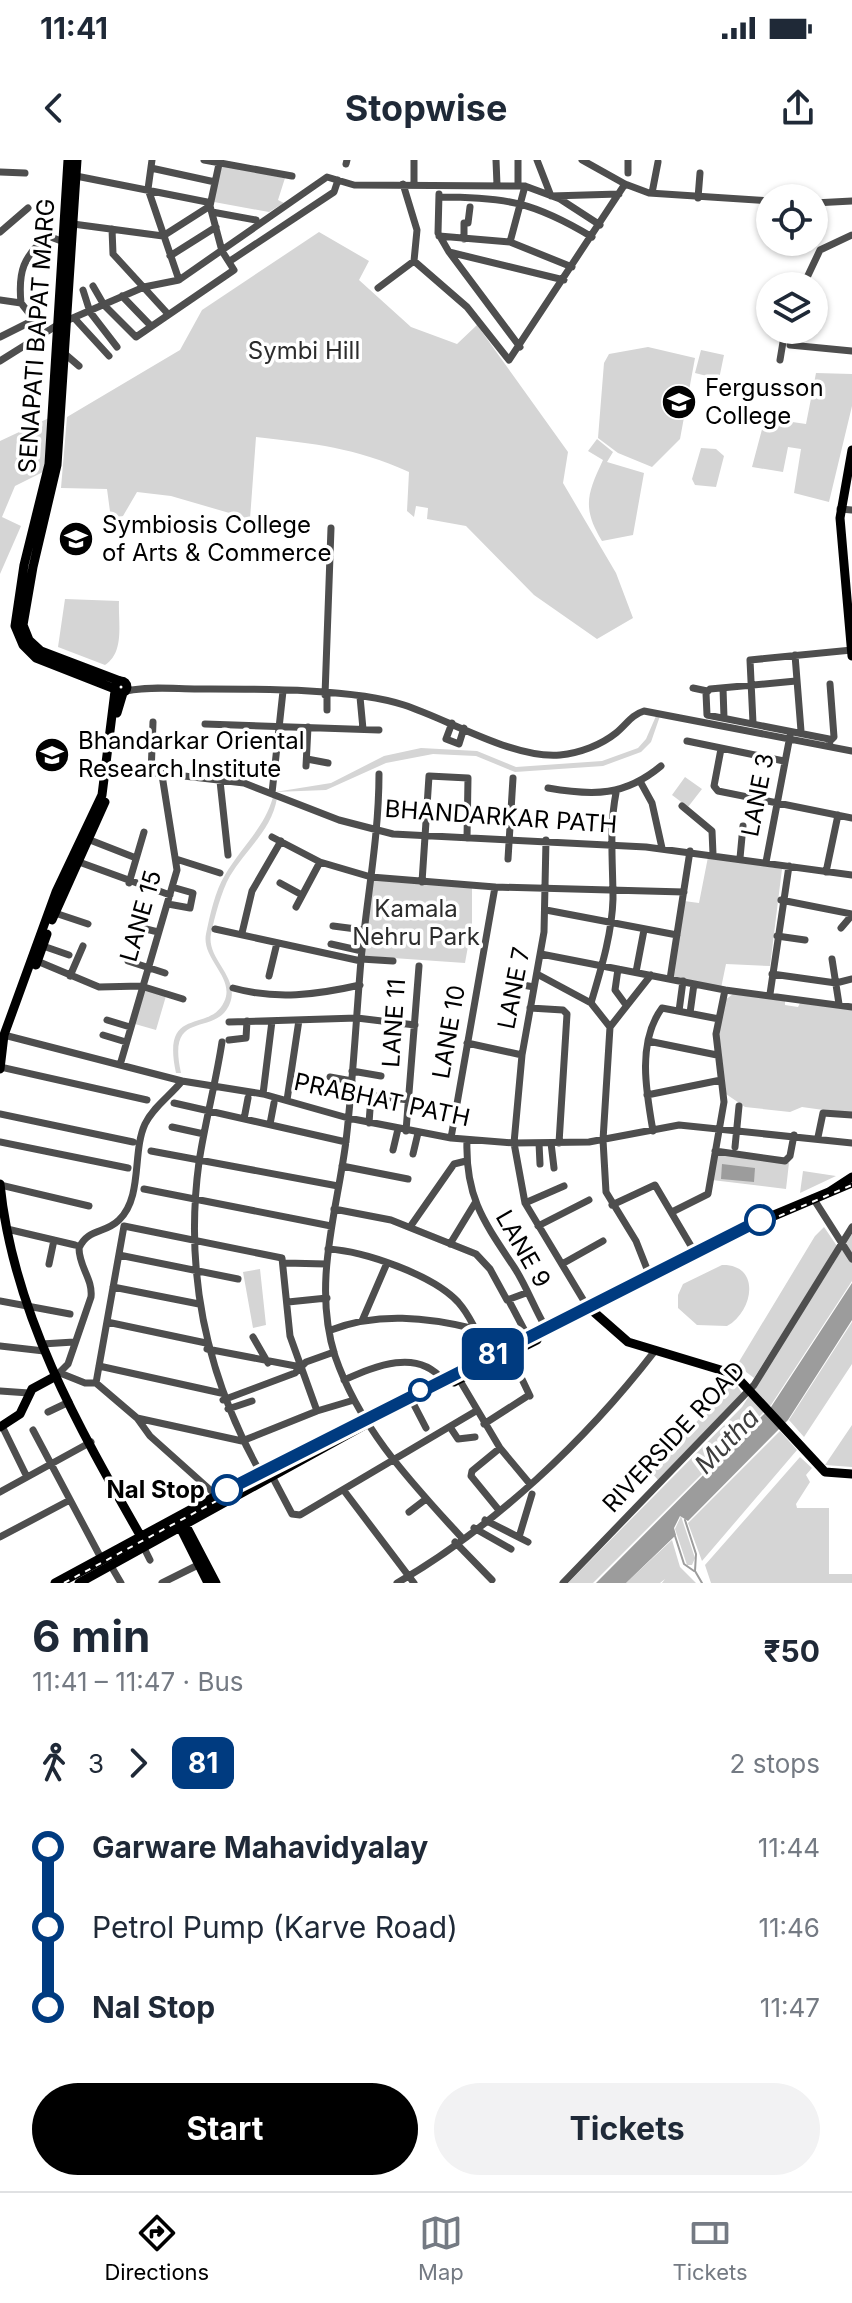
<!DOCTYPE html>
<html lang="en">
<head>
<meta charset="utf-8">
<style>
  :root { --surface:#fff; --page:#f2f2f3; --text:#1f2937; --muted:#747a83; --line:#e0e1e3; --accent:#000 }
  body { margin:0; font-family:Inter,sans-serif; background:var(--page); color:var(--text); height:100vh; display:flex; flex-direction:column; font-size:30px; white-space:nowrap }
  * { box-sizing:border-box; margin:0 }
  p { font-size:26px; color:var(--muted) }
  .icon { flex:none; width:44px; height:44px; fill:none; stroke:currentColor; stroke-width:2; stroke-linecap:round; stroke-linejoin:round }
  .map { position:relative; height:1423px; overflow:hidden }
  .side { display:flex; flex-direction:column; background:var(--surface); flex:1 }
  .side>* { flex:none }
  .badge { padding:0 16px; border-radius:12px; font-size:28px; line-height:52px }
  .controls { position:absolute; left:756px; top:24px; display:grid; gap:16px }
  .controls a { display:grid; place-items:center; width:72px; height:72px; border-radius:50%; background:var(--surface); box-shadow:0 2px 6px #0004; font-size:40px }
  .map>.badge { position:absolute; translate:-50% -50%; box-shadow:0 0 0 4px #fff }
  .legs { display:flex; align-items:center; gap:12px; height:88px; padding:0 32px; font-size:26px }
  .legs p { margin-inline-start:auto }
  .head { display:flex; align-items:center; justify-content:space-between; height:136px; padding:0 32px }
  h1 { font-size:44px; font-weight:700; line-height:60px }
  .action { display:flex; gap:16px; margin-top:auto; padding:16px 32px }
  .action a { flex:1; height:92px; border-radius:48px; background:var(--accent); color:#fff; font-size:32px; font-weight:700; line-height:92px; text-align:center }
  .action a+a { background:var(--page); color:var(--text) }
  ul { padding:0 32px; list-style:none }
  li { display:flex; align-items:center; gap:28px; height:80px; font-size:30px }
  li i { display:grid; place-items:center; width:12px; height:100%; margin:0 10px; background:currentColor }
  li i::after { content:''; width:20px; height:20px; margin:-10px; border:6px solid; border-radius:50%; background:var(--surface) }
  li p { margin-inline-start:auto }
  li:first-child i { background:linear-gradient(#0000 50%,currentColor 0) }
  li:last-child i { background:linear-gradient(currentColor 50%,#0000 0) }
  .status { display:flex; justify-content:space-between; align-items:center; height:56px; padding:0 40px; background:var(--surface); direction:ltr }
  .status svg { height:22px; fill:currentColor }
  header { display:flex; justify-content:space-between; align-items:center; height:104px; padding:0 32px; background:var(--surface); font-size:36px; font-weight:700 }
  .tabs { display:flex; justify-content:space-around; align-items:center; height:112px; border-top:2px solid var(--line); background:var(--surface); font-size:22px; color:var(--muted) }
  .tabs a { display:grid; justify-items:center; gap:4px }
  .tabs .active { color:var(--accent) }
  .map>svg:first-child { display:block }
  .green { fill:#d5d5d5 }
  .water { fill:#9c9c9c }
  .lines { fill:none; stroke-linecap:round; stroke-linejoin:round }
  .stream { stroke:#9c9c9c; stroke-width:2 }
  .minor { stroke:#4e4e4e; stroke-width:7 }
  .major { stroke:#000; stroke-width:9 }
  .rail-casing { stroke:#000; stroke-width:5 }
  .rail { stroke:#fff; stroke-width:2; stroke-dasharray:6; stroke-linecap:butt }
  .line-1-casing { stroke:#fff; stroke-width:18 }
  .line-1 { stroke:#003b80; stroke-width:12 }
  .stop-1-dot { fill:#fff; stroke:#003b80; stroke-width:4 }
  .labels { text-anchor:middle; stroke-width:7; stroke-linejoin:round; paint-order:stroke }
  .street-label { font-size:24px; fill:#000; stroke:#fff }
  .park-label { font-size:24px; fill:#2c2c2c; stroke:#fff }
  .poi-label { font-size:24px; fill:#000; stroke:#fff; text-anchor:start }
  .stop-label { font-size:24px; font-weight:bold; fill:#000; stroke:#fff; text-anchor:end }
  .water-label { font-size:26px; font-style:italic; fill:#3d3d3d; stroke:#fff }
</style>
</head>
<body>
<div class="status"><b>11:41</b><svg viewBox="0 0 49 12"><path d="M0 12V9h3v3zM5 12V6h3v6zM10 12V3h3v9zM15 12V0h3v12zM26 1h20v11H26zM47 4h2v5h-2z"/></svg></div>
<header><svg class="icon" aria-label="back" viewBox="0 0 24 24"><path d="M15 5l-7 7 7 7"/></svg>Stopwise<svg class="icon" aria-label="share" viewBox="0 0 24 24"><path d="M12 15V3M7 8l5-5 5 5M5 13v7h14v-7"/></svg></header>
<div class="map">
<svg width="852" height="1423" viewBox="0 0 852 1423">
  <rect width="100%" height="100%" fill="#fff"/>
  <!-- green -->
  <path class="green" d="M221,5L285,18L278,40L284,43L269,52L214,42Z
    M319,72L369,101L359,120L411,167L457,184L477,165L568,292L563,323L616,413L633,458L597,479L534,435L466,366L427,359L428,348L416,346L414,357L407,351L409,312C353,287 316,284 256,277L250,359L171,336L137,332L123,356L111,359L107,329L61,328L67,257L180,190L202,150Z
    M648,187L695,198L680,279L652,307L618,293L598,278L604,203L609,194Z
    M701,190L724,195L719,219L695,213Z
    M816,213L852,214V246L829,342L794,333L801,289L788,287L783,312L752,307L765,258L806,264Z
    M49,258L45,311L15,326L2,357L21,366L0,414V281Z
    M597,279L613,292L607,302L644,313L633,375L602,381C582,348 587,334 603,300L588,291Z
    M701,288L716,289L724,296L716,327L695,325L692,319Z
    M65,439L119,441C118,463 125,492 105,505L58,487Z
    M656,556H660L651,582L641,592L603,606L515,612L476,596L433,594L386,603L326,630L275,632L331,623L384,596L421,588L477,591L516,607L602,601L638,588L646,579Z
    M685,617L702,629L688,647L672,635Z
    M273,637L277,638C272,670 246,689 230,716C221,732 215,756 211,774C206,799 240,817 230,843C216,879 166,846 181,913H176C161,844 209,874 224,842C236,818 201,799 206,774C210,755 215,731 225,715C241,687 264,669 273,637Z
    M708,697L782,709L770,806L726,804L721,828L672,818L684,741L699,743Z
    M371,719L472,728V764L465,803L364,796Z
    M144,830L166,836L156,870L135,864Z
    M733,834L785,841V845L798,847L800,843L852,850V954L802,947L790,952L745,947L726,934L719,875L725,840Z
    M716,994L789,1003L786,1029L712,1020Z
    M803,1011L836,1016L800,1033Z
    M824,1067L837,1086L754,1218L737,1205L815,1076Z
    M852,1074V1121L771,1245L593,1423H568L742,1247Z
    M722,1105C761,1104 754,1151 727,1166L697,1165L678,1148V1135L683,1124Z
    M260,1109L266,1165L253,1168L243,1112Z
    M852,1162V1204L804,1277L789,1260Z
    M733,1220L742,1233L658,1320L652,1313Z
    M852,1265V1307L825,1305Z
    M780,1271L797,1290L702,1401L688,1363Z
    M800,1297L812,1308L806,1315L810,1322L796,1344L797,1348H829V1414H852V1423H711L705,1405Z
    M681,1356L695,1398L692,1405H687L675,1369Z
    M672,1380L680,1407L696,1423H662L665,1419L660,1423H626Z"/>
  <!-- water -->
  <path class="water" d="M722,1004L755,1008L754,1022L721,1019Z
    M852,1123V1160L788,1260L688,1361L680,1356L674,1368L676,1375L626,1423H596L771,1247Z"/>
  <g class="lines">
    <!-- stream -->
    <path class="stream" d="M685,1360L696,1394L695,1411L702,1423
      M675,1376L684,1404L694,1411"/>
    <!-- minor -->
    <path class="minor" d="M152,0L148,29L179,120
      M204,0L292,16
      M414,0V24
      M496,0L497,25
      M518,0V26
      M537,0L551,36L619,34
      M582,0L625,24L649,33L770,41
      M346,4L347,0
      M151,8L215,22
      M0,12L25,13
      M628,13V0
      M76,16L207,42L210,46
      M403,24L417,70L414,101L467,147L509,200L625,24
      M652,33L658,2
      M439,34L438,73L449,92
      M439,37C506,37 534,42 592,77
      M698,38L700,13
      M814,43L852,41
      M212,52L256,60
      M73,64L163,76L210,46
      M112,69L113,94L168,154
      M0,72L28,48
      M439,76L510,82L572,107
      M464,79V63H468L470,47
      M510,82L525,26
      M170,96L216,67
      M230,101L334,32L338,20
      M93,126L104,145L136,177L234,110L222,91L210,46L219,4
      M803,126L820,90L852,75
      M378,128L414,101
      M83,130L90,152L117,187
      M122,136L151,166
      M0,140L21,143C18,112 23,96 48,76L64,82
      M21,143L40,167
      M76,160L109,196
      M0,177L34,160
      M790,185L852,191
      M520,187L449,92L564,120
      M65,194L79,206
      M780,200L785,170
      M0,201L59,164L144,127L179,120L327,17L354,25L525,26L560,39L600,65
      M840,349L852,350
      M795,495L801,571
      M796,521L710,529L706,533L707,555L829,579L830,586
      M830,524L834,577L831,580
      M693,528L707,531
      M723,528L724,558
      M126,531C149,526 175,529 198,529C255,529 353,528 404,545C450,560 513,599 560,595C580,593 601,585 616,573C627,564 631,555 644,551L852,591
      M325,535L331,368
      M360,537L363,569
      M327,550V535
      M452,563L446,579L459,584L464,568
      M753,563L750,500L852,490
      M205,564L379,570
      M687,581L784,601
      M721,589L714,626L718,631L852,658
      M307,599L328,603
      M306,606L308,567
      M107,607L244,623L339,660L393,674L646,687L852,715
      M151,614L153,562
      M379,614C379,676 367,737 361,800C356,860 353,921 346,981C337,1052 312,1124 335,1196C360,1269 411,1322 462,1378
      M220,621L228,695
      M641,623L652,643L662,688
      M548,628C594,636 625,636 661,606
      M272,633L283,531
      M682,646L712,671L713,694
      M272,677L320,702L371,717L495,727L684,732
      M90,680L136,698
      M546,680L544,772L522,895L514,983L525,1043L587,1146
      M740,698L743,666
      M176,699L220,713
      M508,699L513,618
      M79,702L170,735
      M766,702L790,576
      M826,712L838,655
      M422,722L429,616L468,618L467,678
      M129,723L144,672
      M280,723L302,735
      M781,740L852,754
      M168,744L190,748L193,733L172,727
      M296,747L320,702
      M546,750L677,775
      M55,753L88,764
      M333,766L364,770
      M841,768L852,755
      M146,769L158,772
      M215,769L361,801
      M242,773L252,731L281,681
      M777,776L805,780
      M331,784L362,791
      M43,786L69,795
      M541,794L725,830L852,847
      M361,799L393,801
      M832,799L839,844
      M37,801L99,827L141,826L183,839
      M128,801L165,813
      M618,809L615,830L626,845
      M636,812L644,770
      M537,814L591,843L610,867
      M772,814L836,823L852,819
      M70,816L83,786
      M269,816L277,783
      M670,819L690,691
      M506,822L534,827
      M233,828C276,840 316,835 360,825
      M770,834L789,706
      M591,843C601,809 612,774 613,739C613,704 609,668 616,633
      M530,848L563,850L567,854L559,983
      M679,851L683,821
      M690,853L694,824
      M107,860L130,867
      M229,862L357,858L415,865
      M4,875L182,921L263,934L348,958L451,978L514,983L589,982L679,965L852,983
      M103,875L126,882
      M229,880L246,878L247,861
      M648,881L717,895
      M222,882C216,922 205,962 199,1002C184,1113 206,1215 260,1312
      M467,883L522,895
      M120,905L177,710L162,615
      M0,907L147,940
      M352,911L381,916
      M330,917L352,921
      M350,933L409,940
      M263,934L272,861
      M647,935L721,920
      M287,940L299,860
      M174,943L346,982
      M0,954L133,982
      M244,959L248,938
      M369,963L371,936
      M270,964L274,943
      M172,967L204,974
      M406,971L419,806
      M653,971C646,931 637,882 662,848L719,859
      M818,977L823,953L852,955
      M451,978L495,727
      M467,980C465,1037 484,1062 514,1107C526,1125 534,1148 546,1168
      M0,982L128,1008
      M539,983L540,1004
      M551,983L554,1008
      M735,987L739,946
      M393,990L398,969
      M151,991L338,1026
      M715,991L785,1001L790,996L794,975
      M413,994L418,973
      M342,1006L408,1019
      M0,1025L89,1046
      M144,1029L331,1066
      M813,1038L852,1099
      M525,1043L564,1026
      M612,1045L655,1025L694,1091
      M334,1049L391,1060L476,1094L490,1109L507,1140L526,1133
      M672,1052L708,1034L724,942L716,874L725,830
      M538,1066L589,1040
      M410,1067L454,1004L466,1001
      M7,1069L75,1085
      M450,1084L475,1043
      M328,1089C364,1091 433,1115 458,1142C472,1158 479,1178 487,1197
      M119,1095L238,1119
      M285,1103L326,1104
      M49,1104L54,1080
      M562,1104L603,1081
      M649,1114L636,1081L606,1032L603,980L610,867L651,815
      M113,1127L199,1144
      M0,1141L70,1154
      M509,1141L528,1177
      M288,1142L327,1138
      M362,1161L387,1103
      M107,1162L206,1183
      M331,1170C377,1152 427,1157 475,1169
      M253,1177L268,1203
      M42,1184L74,1182
      M0,1186L44,1191
      M207,1189L301,1207
      M510,1194L530,1236
      M99,1206L221,1233
      M60,1213L85,1223H96L137,1258L242,1281L317,1251L354,1240
      M56,1216L68,1204L91,1137C93,1119 79,1107 79,1088C88,1068 105,1074 119,1060C143,1037 132,992 145,964C154,946 170,936 182,921
      M459,1219L500,1288L530,1324
      M344,1220C376,1206 417,1188 443,1220
      M96,1223L124,1066L282,1098L290,1176L317,1251
      M0,1231L29,1233
      M223,1240L295,1213L306,1202L334,1192
      M412,1241L426,1268
      M228,1249L252,1241
      M48,1252L69,1242
      M137,1258L150,1276L217,1336
      M484,1264L526,1237
      M2,1266L27,1317
      M450,1267L458,1279L475,1277
      M33,1270L101,1398
      M273,1318L292,1354L300,1355L476,1251
      M0,1332L91,1282
      M345,1332L414,1423
      M498,1349L471,1316L472,1311L500,1288
      M409,1352L426,1339
      M485,1360L528,1382
      M474,1368L511,1389
      M0,1377L68,1341
      M519,1377L532,1334
      M455,1382L492,1420
      M144,1388L150,1400
      M111,1406L121,1423
      M162,1423L198,1405
      M397,1423C494,1367 586,1280 654,1192
      M563,1423L754,1225L852,1067"/>
    <!-- major -->
    <path class="major" d="M68,0L49,304L24,405L15,466L23,485L36,498L115,529
      M77,0L57,305L33,407L23,465L29,480L41,491L120,521
      M852,290L840,358L852,496
      M115 527a6 6 0 1 1 12 0a6 6 0 1 1-12 0Z
      M117,553L123,533
      M52,760L105,642
      M36,805L47,774
      M0,909L4,875L56,732L102,635L115,531
      M0,1024C13,1154 80,1270 144,1382
      M587,1146L628,1182L734,1214L825,1312L852,1314
      M454,1222L537,1180
      M0,1267L20,1254L32,1229L56,1216
      M184,1362L216,1423
      M179,1365L208,1423
      M55,1423L319,1280L726,1075L829,1032L852,1017
      M79,1423L372,1261"/>
    <!-- rail casing -->
    <g class="rail-casing">
      <path id="rail" d="M64,1423L367,1260L516,1188L711,1085L852,1025"/>
    </g>
    <!-- rail -->
    <use href="#rail" class="rail"/>
  </g>
  <g class="lines">
    <!-- line-1 casing -->
    <g class="line-1-casing">
      <path id="line-1" d="M227,1330L760,1060"/>
    </g>
    <!-- line-1 -->
    <use href="#line-1" class="line-1"/>
  </g>
  <!-- icons -->
  <defs>
    <g id="university-disc" transform="scale(1.8)"><circle r="9.5" fill="#000" stroke="#fff"/><path d="M0-5L7-2L0 1L-7-2ZM-4 1L0 2.5L4 1V4Q0 6-4 4Z" fill="#fff"/></g>
  </defs>
  <g fill-rule="evenodd">
    <use href="#university-disc" x="679" y="242"/>
    <use href="#university-disc" x="76" y="379"/>
    <use href="#university-disc" x="52" y="595"/>
  </g>
  <!-- markers -->
  <g class="stop-1-dot">
    <circle cx="760" cy="1060" r="14"/>
    <circle cx="420" cy="1230" r="10"/>
    <circle cx="227" cy="1330" r="14"/>
  </g>
  <g class="labels">
    <!-- street labels -->
    <g class="street-label">
      <text transform="translate(37 176) rotate(-86)" y="8">SENAPATI BAPAT MARG</text>
      <text transform="translate(758 635) rotate(-79)" y="8">LANE 3</text>
      <text transform="translate(501 657) rotate(4)" y="8">BHANDARKAR PATH</text>
      <text transform="translate(141 756) rotate(-74)" y="8">LANE 15</text>
      <text transform="translate(514 828) rotate(-79)" y="8">LANE 7</text>
      <text transform="translate(394 863) rotate(-86)" y="8">LANE 11</text>
      <text transform="translate(449 872) rotate(-80)" y="8">LANE 10</text>
      <text transform="translate(382 940) rotate(12)" y="8">PRABHAT PATH</text>
      <text transform="translate(523 1089) rotate(60)" y="8">LANE 9</text>
      <text transform="translate(674 1277) rotate(-47)" y="8">RIVERSIDE ROAD</text>
    </g>
    <!-- park labels -->
    <g class="park-label">
      <text x="304" y="199">Symbi Hill</text>
      <text x="416" y="757">Kamala<tspan x="416" dy="28">Nehru Park</tspan></text>
    </g>
    <!-- poi labels -->
    <g class="poi-label">
      <text x="705" y="236">Fergusson<tspan x="705" dy="28">College</tspan></text>
      <text x="102" y="373">Symbiosis College<tspan x="102" dy="28">of Arts &amp; Commerce</tspan></text>
      <text x="78" y="589">Bhandarkar Oriental<tspan x="78" dy="28">Research Institute</tspan></text>
    </g>
    <!-- stop labels -->
    <g class="stop-label">
      <text x="205" y="1338">Nal Stop</text>
    </g>
    <!-- water labels -->
    <g class="water-label">
      <text transform="translate(727 1281) rotate(-46)" y="9">Mutha</text>
    </g>
  </g>
</svg>
<div class="controls">
<a><svg class="icon" aria-label="locate" viewBox="0 0 24 24"><circle cx="12" cy="12" r="6"/><path d="M12 2v4M12 18v4M2 12h4M18 12h4"/></svg></a>
<a><svg class="icon" aria-label="layers" viewBox="0 0 24 24"><path d="M12 4l9 5-9 5-9-5zM3 14l9 5 9-5"/></svg></a>
</div>
<b class="badge" style="left:493px;top:1194px;background:#003b80;color:#fff">81</b>
</div>
<section class="side">
<div class="head"><div><h1>6 min</h1><p>11:41 – 11:47 · Bus</p></div><b>₹50</b></div>
<div class="legs"><svg class="icon" aria-label="walk" viewBox="0 0 24 24"><circle cx="13" cy="4" r="2"/><path d="M13 8l-2 6 4 7M11 14l-3 7M7 12l3-4h3l4 4"/></svg>3<svg class="icon" aria-label="forward" viewBox="0 0 24 24"><path d="M9 5l7 7-7 7"/></svg><b class="badge" style="background:#003b80;color:#fff">81</b><p>2 stops</p></div>
<ul>
<li><i style="color:#003b80"></i><b>Garware Mahavidyalay</b><p>11:44</p></li>
<li><i style="color:#003b80"></i><span>Petrol Pump (Karve Road)</span><p>11:46</p></li>
<li><i style="color:#003b80"></i><b>Nal Stop</b><p>11:47</p></li>
</ul>
<div class="action"><a>Start</a><a>Tickets</a></div>
</section>
<nav class="tabs">
<a class="active"><svg class="icon" aria-label="directions" viewBox="0 0 24 24"><path d="M12 3l9 9-9 9-9-9zM9 14v-3h6M13 9l2 2-2 2"/></svg>Directions</a>
<a><svg class="icon" aria-label="map" viewBox="0 0 24 24"><path d="M3 6l6-2 6 2 6-2v14l-6 2-6-2-6 2zM9 4v14M15 6v14"/></svg>Map</a>
<a><svg class="icon" aria-label="tickets" viewBox="0 0 24 24"><path d="M3 7h18v10H3zM15 7v10"/></svg>Tickets</a>
</nav>
</body>
</html>
